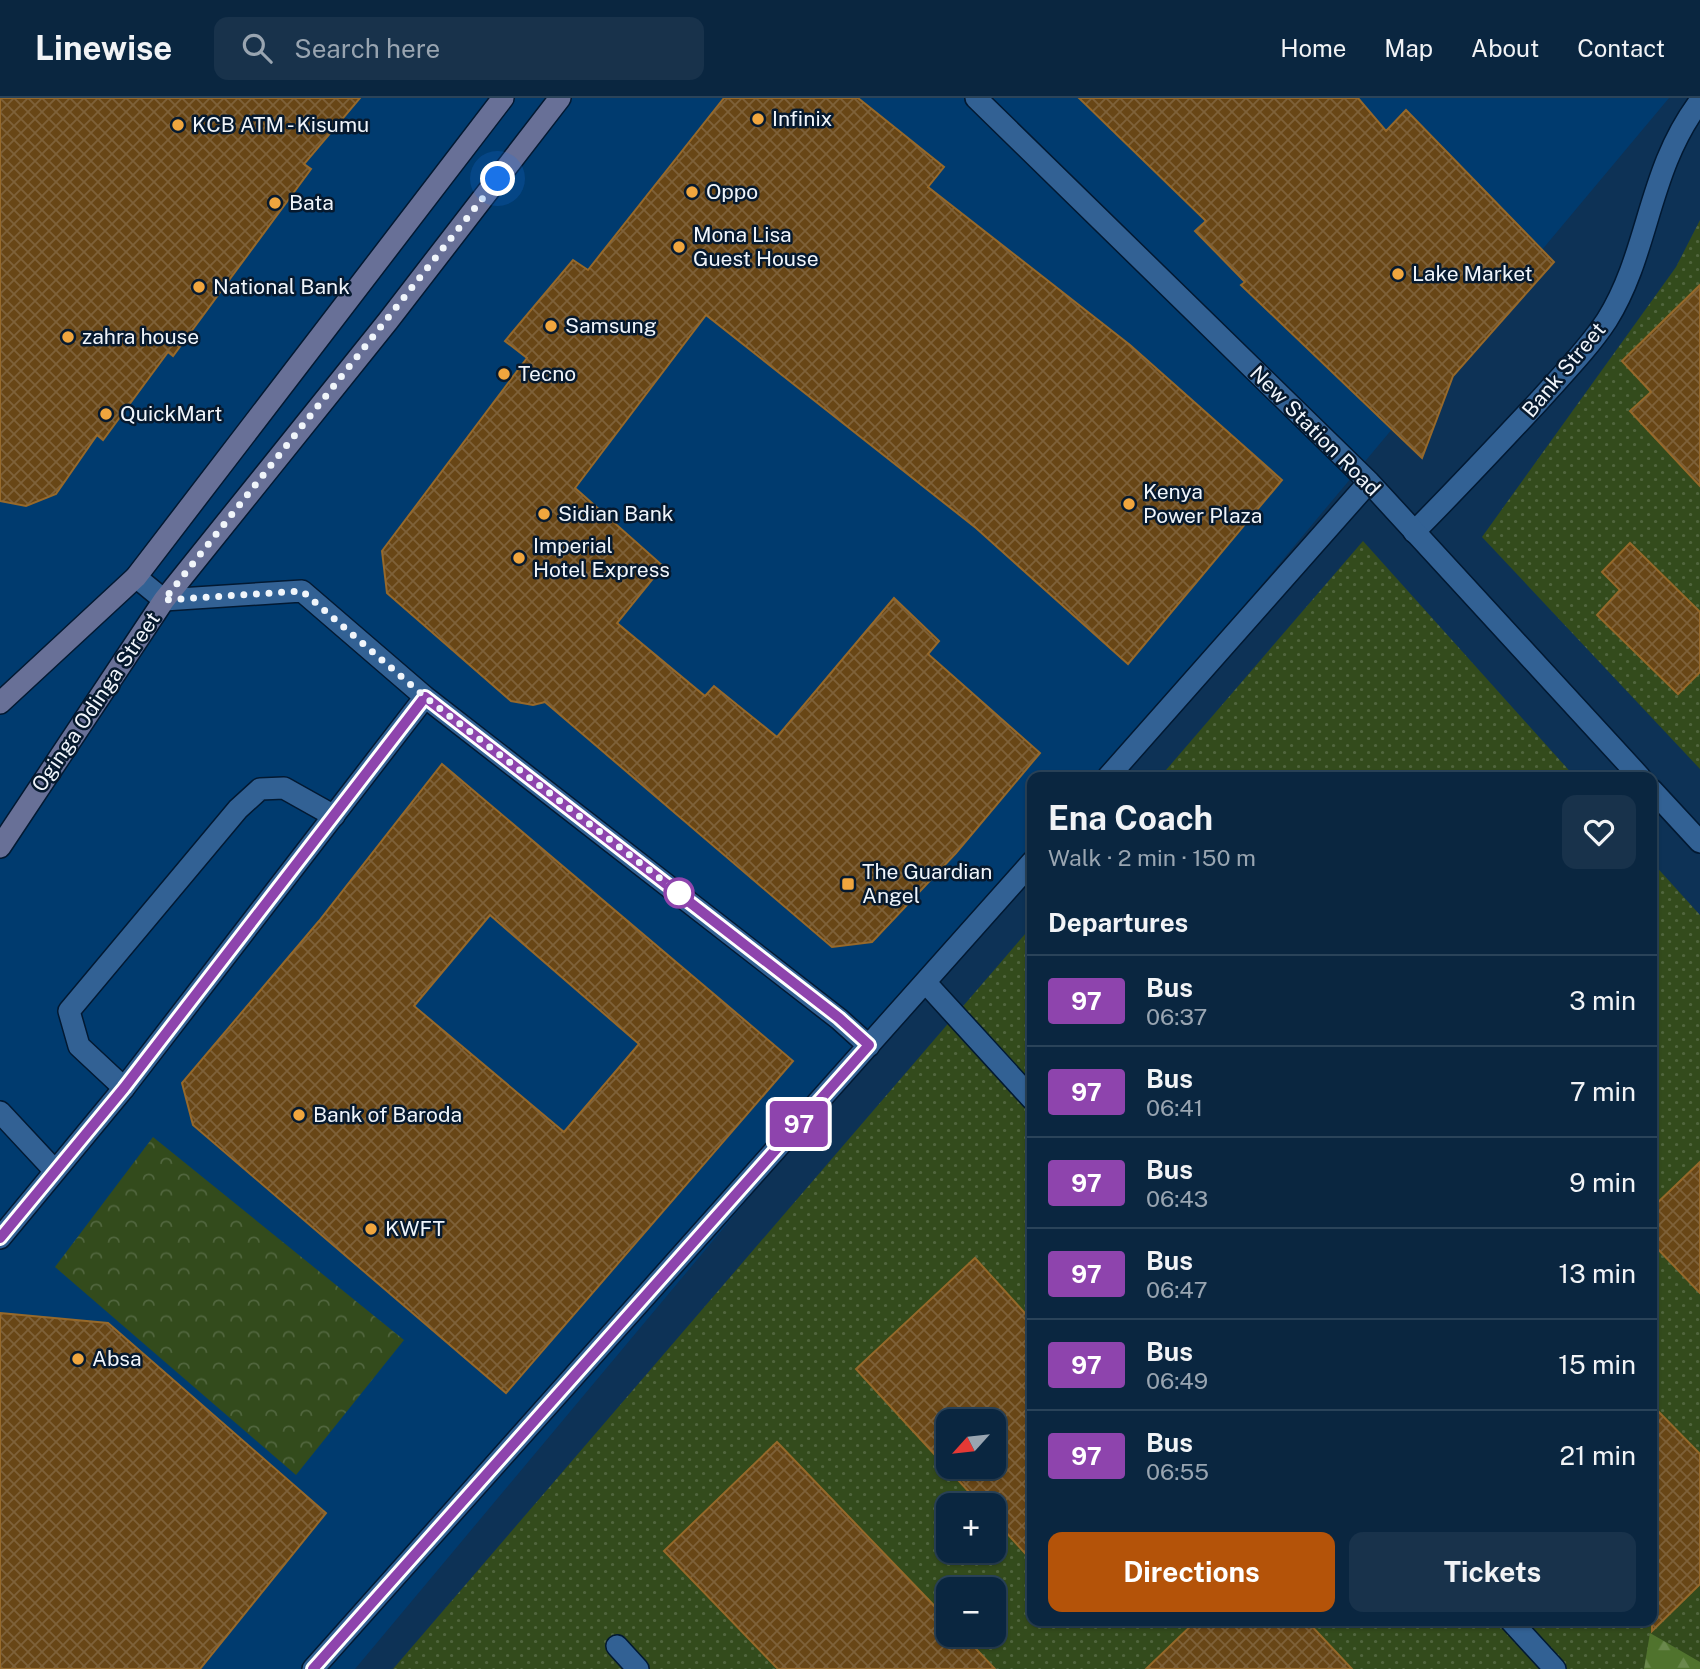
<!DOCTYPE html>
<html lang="en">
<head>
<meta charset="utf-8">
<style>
  :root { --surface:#0a2640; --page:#18324b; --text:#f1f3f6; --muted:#99a5b1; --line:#2a4359; --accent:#b45309 }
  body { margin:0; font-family:"Public Sans",sans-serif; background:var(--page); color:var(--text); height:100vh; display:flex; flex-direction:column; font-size:26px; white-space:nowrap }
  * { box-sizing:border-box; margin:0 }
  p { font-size:23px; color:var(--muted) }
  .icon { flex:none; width:38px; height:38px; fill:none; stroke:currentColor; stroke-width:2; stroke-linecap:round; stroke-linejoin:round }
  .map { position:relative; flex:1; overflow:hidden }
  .panel { position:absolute; left:1027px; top:674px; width:630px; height:854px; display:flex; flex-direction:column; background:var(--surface); border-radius:14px; box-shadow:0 2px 5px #0004,0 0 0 2px var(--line) }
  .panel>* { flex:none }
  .badge { padding:0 14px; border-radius:5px; font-size:24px; line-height:46px }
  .needle { width:46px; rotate:243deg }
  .buttons { position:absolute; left:936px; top:1311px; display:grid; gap:14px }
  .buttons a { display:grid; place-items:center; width:70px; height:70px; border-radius:14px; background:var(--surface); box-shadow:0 2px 5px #0004,0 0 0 2px var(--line); font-size:35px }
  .you { position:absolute; width:35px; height:35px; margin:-18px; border:5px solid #fff; border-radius:50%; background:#1a73e8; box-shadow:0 0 0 10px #1a73e833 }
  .map>.badge { position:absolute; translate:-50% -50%; box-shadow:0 0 0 4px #fff }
  h2 { padding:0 21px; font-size:26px; line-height:63px }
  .round { display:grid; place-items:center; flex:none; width:74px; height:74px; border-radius:14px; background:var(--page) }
  .overview { display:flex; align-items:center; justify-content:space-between; height:119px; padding:0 21px }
  h1 { font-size:33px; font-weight:700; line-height:52px }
  .button { display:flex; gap:14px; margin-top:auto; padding:14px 21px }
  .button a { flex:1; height:80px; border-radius:14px; background:var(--accent); color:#fff; font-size:28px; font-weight:700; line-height:80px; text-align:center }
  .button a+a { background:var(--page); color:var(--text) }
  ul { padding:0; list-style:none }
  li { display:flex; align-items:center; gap:21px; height:91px; padding:0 21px; border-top:2px solid var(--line) }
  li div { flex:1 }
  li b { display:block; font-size:26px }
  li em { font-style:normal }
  li .badge { min-width:77px; font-weight:700; text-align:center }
  header { display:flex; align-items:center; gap:42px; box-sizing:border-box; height:98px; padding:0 35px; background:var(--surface); border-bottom:2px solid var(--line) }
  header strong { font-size:33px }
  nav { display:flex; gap:38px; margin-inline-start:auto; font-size:24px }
  .search { width:490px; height:63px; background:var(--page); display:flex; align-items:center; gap:18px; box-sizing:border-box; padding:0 24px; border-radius:14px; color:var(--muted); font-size:26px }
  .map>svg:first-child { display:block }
  .built { fill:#003b6f }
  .grass { fill:url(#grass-dots); fill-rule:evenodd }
  .forest { fill:url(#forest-firs) }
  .park { fill:url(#park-crowns) }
  .building { fill:url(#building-cross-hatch); stroke:#96692b; stroke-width:2; fill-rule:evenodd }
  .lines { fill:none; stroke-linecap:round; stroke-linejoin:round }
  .lane-casing { stroke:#021932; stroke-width:24 }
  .street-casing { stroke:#021932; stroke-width:24 }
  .secondary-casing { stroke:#021932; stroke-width:24 }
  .lane { stroke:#326194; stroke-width:21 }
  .street { stroke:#326194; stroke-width:21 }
  .secondary { stroke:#687097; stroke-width:21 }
  .line-casing { stroke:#fff; stroke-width:16 }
  .line { stroke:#8e44ad; stroke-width:10 }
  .walk { stroke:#f0f5fb; stroke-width:7; stroke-dasharray:0 12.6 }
  .poi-dot { fill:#f0a63e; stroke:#06192e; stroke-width:2.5 }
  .stop-dot { fill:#fff; stroke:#8e44ad; stroke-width:3.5 }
  .labels { text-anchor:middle; stroke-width:5; stroke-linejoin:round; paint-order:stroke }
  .poi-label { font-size:21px; fill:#f0f5fb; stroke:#06192e; text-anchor:start }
  .street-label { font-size:21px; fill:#f0f5fb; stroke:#06192e }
</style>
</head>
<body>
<header>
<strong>Linewise</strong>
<div class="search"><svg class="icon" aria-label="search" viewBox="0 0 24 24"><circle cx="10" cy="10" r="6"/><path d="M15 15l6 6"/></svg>Search here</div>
<nav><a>Home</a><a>Map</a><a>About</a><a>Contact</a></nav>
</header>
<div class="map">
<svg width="1700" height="1571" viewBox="0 0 1700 1571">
  <defs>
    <pattern id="grass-dots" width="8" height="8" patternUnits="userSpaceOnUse" patternTransform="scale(1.75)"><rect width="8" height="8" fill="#334b1c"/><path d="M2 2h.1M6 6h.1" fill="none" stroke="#51663e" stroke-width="1.8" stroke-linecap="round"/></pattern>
    <pattern id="forest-firs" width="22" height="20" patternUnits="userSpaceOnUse" patternTransform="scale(1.75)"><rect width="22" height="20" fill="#50732d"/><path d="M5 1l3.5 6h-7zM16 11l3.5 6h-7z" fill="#6a884c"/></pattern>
    <pattern id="park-crowns" width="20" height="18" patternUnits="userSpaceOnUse" patternTransform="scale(1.75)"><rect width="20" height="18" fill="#334b1c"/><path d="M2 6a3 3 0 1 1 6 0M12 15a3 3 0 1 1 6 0" fill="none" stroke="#51663e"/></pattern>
    <pattern id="building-cross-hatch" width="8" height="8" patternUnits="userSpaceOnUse" patternTransform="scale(1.75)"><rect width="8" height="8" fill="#684616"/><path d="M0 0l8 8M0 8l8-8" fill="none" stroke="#7e6139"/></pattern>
  </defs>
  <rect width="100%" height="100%" fill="#0d3256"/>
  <!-- built -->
  <path class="built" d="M0,0H1669L1101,679H1032V761L355,1571H0Z"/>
  <!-- grass -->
  <path class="grass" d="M1700,122V671L1482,439L1676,169Z
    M1363,443L1575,679H1160Z
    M1652,764L1700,817V1571H393L1032,828V1522H1652ZM948,1323H994V1368H948ZM948,1407H994V1452H948ZM948,1491H994V1536H948Z"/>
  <!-- forest -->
  <path class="forest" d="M1650,1535L1700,1564V1571H1644Z"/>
  <!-- park -->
  <path class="park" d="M153,1039L404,1242L296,1377L55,1169Z"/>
  <!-- building -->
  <path class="building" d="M0,0H360L304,66L311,71L173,258L168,254L103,342L97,337L56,396L26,408L0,403Z
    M724,0H858L944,69L928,89L1130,247L1282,382L1128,566L976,430L706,217L575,390L663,468L617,525L705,598L714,588L777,639L894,500L939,543L928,556L1040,655L956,755L872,844L832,849L545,604L533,607L511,603L387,495L382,453L527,260L505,243L573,162L588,172Z
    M1079,0H1358L1386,33L1406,12L1554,164L1453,278L1422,360L1241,187L1245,184L1195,133L1206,123Z
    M1700,187V388L1630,313L1651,294L1622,263Z
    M1630,445L1700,514V574L1678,596L1597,517L1620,492L1602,474Z
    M442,666L793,963L506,1295L193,1027L182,985L319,823ZM490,817L639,946L564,1034L414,908Z
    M1700,1064V1195L1652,1145V1110Z
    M975,1160L1032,1223V1463L994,1421V1407H981L856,1271ZM948,1323H994V1368H948Z
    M0,1215L108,1225L326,1415L200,1571H0Z
    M1652,1307L1700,1356V1486L1652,1533Z
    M777,1344L948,1522V1536H962L995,1571H778L664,1453Z
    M1197,1522H1306L1352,1571H1146Z"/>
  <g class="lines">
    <!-- lane casing -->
    <g class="lane-casing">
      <path id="lane" d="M1414,434C1457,391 1498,347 1539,303C1562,277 1588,251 1607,222C1650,153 1647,73 1700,3
        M124,990L79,948L69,913L238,711L260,691L284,690L334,718"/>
    </g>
    <!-- street casing -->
    <g class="street-casing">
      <path id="street" d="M976,0L1369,384L1640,679
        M136,479L164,502L302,493L425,599L839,921L869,948
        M1108,679L1369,384
        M1652,692L1700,744
        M926,885L1032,1001
        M0,1014L55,1073
        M0,1140L124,990L425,599
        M1510,1522L1555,1571
        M617,1548L638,1571
        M313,1571L1032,764"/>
    </g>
    <!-- secondary casing -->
    <g class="secondary-casing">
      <path id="secondary" d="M0,605L136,479L503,0
        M0,749L164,502L388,223L560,0"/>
    </g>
    <!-- lane -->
    <use href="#lane" class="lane"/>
    <!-- street -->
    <use href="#street" class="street"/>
    <!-- secondary -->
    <use href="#secondary" class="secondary"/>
  </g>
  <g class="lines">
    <!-- line casing -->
    <g class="line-casing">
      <path id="line" d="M0,1140L124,990L425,599L839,920L869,947L313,1571"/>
    </g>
    <!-- line -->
    <use href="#line" class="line"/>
    <!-- walk -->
    <path class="walk" d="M498,81L164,502L302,493L425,599L679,795"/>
  </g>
  <!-- markers -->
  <g class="poi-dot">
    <circle cx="758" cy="21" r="7"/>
    <circle cx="178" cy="27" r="7"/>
    <circle cx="692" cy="94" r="7"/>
    <circle cx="275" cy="105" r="7"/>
    <circle cx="679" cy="149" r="7"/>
    <circle cx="1398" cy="176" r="7"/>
    <circle cx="199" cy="189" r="7"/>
    <circle cx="551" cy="228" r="7"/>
    <circle cx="68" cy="239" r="7"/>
    <circle cx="504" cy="276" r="7"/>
    <circle cx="106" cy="316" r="7"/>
    <circle cx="1129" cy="406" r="7"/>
    <circle cx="544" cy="416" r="7"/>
    <circle cx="519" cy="460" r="7"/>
    <rect x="841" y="779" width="14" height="14" rx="3.5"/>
    <circle cx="299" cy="1017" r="7"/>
    <circle cx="371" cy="1131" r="7"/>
    <circle cx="78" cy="1261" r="7"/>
  </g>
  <circle class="stop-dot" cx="679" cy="795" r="14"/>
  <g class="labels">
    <!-- poi labels -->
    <g class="poi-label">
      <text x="772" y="28">Infinix</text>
      <text x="192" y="34">KCB ATM - Kisumu</text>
      <text x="706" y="101">Oppo</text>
      <text x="289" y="112">Bata</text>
      <text x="693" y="144">Mona Lisa<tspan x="693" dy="24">Guest House</tspan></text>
      <text x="1412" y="183">Lake Market</text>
      <text x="213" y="196">National Bank</text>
      <text x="565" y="235">Samsung</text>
      <text x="82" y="246">zahra house</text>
      <text x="518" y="283">Tecno</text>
      <text x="120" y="323">QuickMart</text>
      <text x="1143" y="401">Kenya<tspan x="1143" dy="24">Power Plaza</tspan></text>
      <text x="558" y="423">Sidian Bank</text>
      <text x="533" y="455">Imperial<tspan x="533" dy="24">Hotel Express</tspan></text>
      <text x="862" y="781">The Guardian<tspan x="862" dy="24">Angel</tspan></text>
      <text x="313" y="1024">Bank of Baroda</text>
      <text x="385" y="1138">KWFT</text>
      <text x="92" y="1268">Absa</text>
    </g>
    <!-- street labels -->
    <g class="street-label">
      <text transform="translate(1564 272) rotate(-50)" y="7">Bank Street</text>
      <text transform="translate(1315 333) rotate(45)" y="7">New Station Road</text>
      <text transform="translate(96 604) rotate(-56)" y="7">Oginga Odinga Street</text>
    </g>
  </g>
</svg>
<div class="buttons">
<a><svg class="needle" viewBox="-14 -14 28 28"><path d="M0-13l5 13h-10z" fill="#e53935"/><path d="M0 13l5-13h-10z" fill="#99a5b1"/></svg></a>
<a>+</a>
<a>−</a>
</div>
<div class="you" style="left:498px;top:81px"></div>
<b class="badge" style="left:799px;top:1026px;background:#8e44ad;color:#fff">97</b>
<section class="panel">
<div class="overview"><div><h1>Ena Coach</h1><p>Walk · 2 min · 150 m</p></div><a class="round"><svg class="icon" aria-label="heart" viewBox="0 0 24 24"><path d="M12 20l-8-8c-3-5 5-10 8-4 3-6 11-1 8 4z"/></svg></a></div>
<h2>Departures</h2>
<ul>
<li><span class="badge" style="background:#8e44ad;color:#fff">97</span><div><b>Bus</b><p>06:37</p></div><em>3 min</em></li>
<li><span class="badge" style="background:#8e44ad;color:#fff">97</span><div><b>Bus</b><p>06:41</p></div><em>7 min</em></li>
<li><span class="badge" style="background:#8e44ad;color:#fff">97</span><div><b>Bus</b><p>06:43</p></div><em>9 min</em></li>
<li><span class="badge" style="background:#8e44ad;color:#fff">97</span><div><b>Bus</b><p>06:47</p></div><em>13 min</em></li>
<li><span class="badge" style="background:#8e44ad;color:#fff">97</span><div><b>Bus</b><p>06:49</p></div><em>15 min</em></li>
<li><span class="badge" style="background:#8e44ad;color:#fff">97</span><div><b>Bus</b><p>06:55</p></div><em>21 min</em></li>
</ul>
<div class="button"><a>Directions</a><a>Tickets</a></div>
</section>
</div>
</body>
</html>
